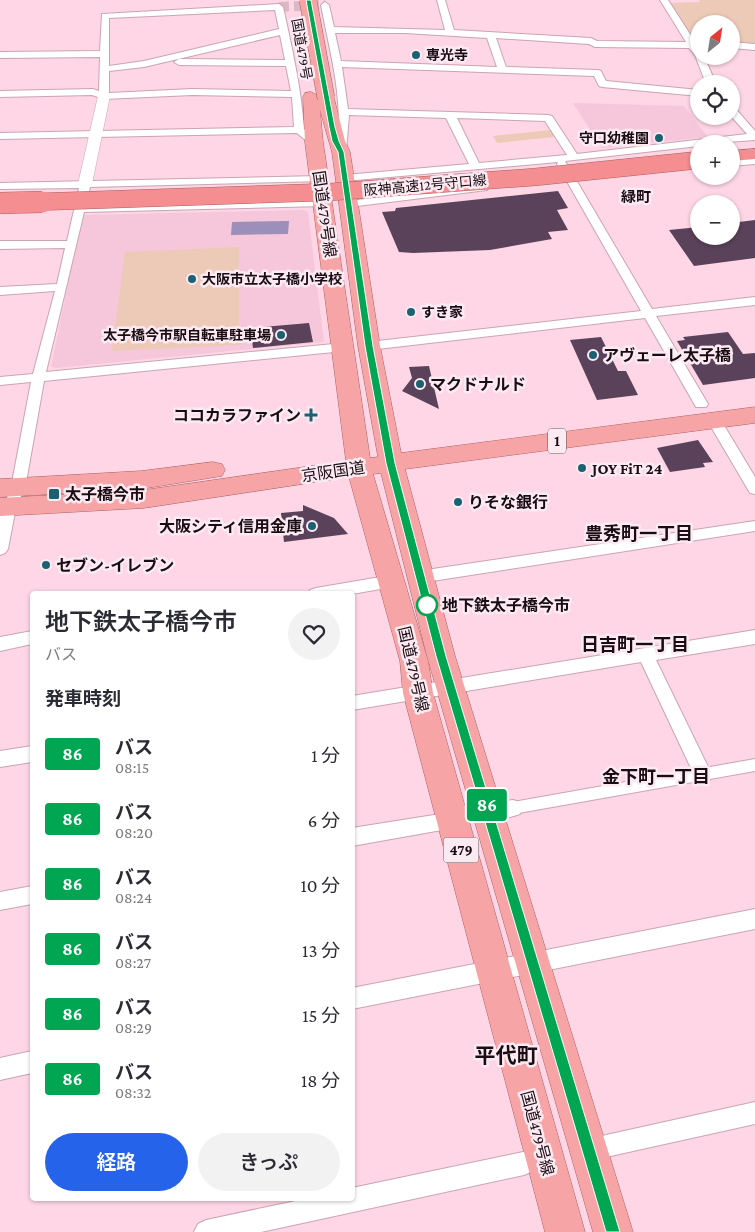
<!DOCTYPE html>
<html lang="ja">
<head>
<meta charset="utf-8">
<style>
  :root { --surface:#fff; --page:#f2f2f3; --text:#2b2b33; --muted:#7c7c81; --accent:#2563eb }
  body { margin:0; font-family:"Crimson Pro","Noto Sans JP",serif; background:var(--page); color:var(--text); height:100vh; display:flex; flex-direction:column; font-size:19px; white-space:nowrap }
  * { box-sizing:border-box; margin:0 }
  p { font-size:16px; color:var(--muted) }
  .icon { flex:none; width:28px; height:28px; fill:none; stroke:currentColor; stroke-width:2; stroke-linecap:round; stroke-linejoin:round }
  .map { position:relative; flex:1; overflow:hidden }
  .sheet { position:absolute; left:30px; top:591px; width:325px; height:610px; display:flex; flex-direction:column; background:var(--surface); border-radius:5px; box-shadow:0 1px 4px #0004 }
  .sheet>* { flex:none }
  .badge { padding:0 10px; border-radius:4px; font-size:18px; line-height:32px }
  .needle { width:32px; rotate:30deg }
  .tools { position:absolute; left:690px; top:15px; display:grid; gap:10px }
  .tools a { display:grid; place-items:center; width:50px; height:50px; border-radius:50%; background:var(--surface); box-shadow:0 1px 4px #0004; font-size:25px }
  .map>.badge { position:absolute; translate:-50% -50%; box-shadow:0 0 0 2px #fff }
  h2 { padding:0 15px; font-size:19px; line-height:45px }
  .round { display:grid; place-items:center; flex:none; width:52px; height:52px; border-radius:26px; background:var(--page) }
  .overview { display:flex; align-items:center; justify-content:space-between; height:85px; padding:0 15px }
  h1 { font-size:24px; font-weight:600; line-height:38px }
  .action { display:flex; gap:10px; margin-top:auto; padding:10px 15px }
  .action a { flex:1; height:58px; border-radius:30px; background:var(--accent); color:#fff; font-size:20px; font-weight:600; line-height:58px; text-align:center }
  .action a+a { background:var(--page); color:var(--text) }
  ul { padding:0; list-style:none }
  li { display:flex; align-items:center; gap:15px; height:65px; padding:0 15px }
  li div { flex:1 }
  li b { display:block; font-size:19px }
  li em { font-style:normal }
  li .badge { min-width:55px; font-weight:700; text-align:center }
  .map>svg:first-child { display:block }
  .built { fill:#f6c7da }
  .green { fill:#edc9b8 }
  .water { fill:#9c8fb9 }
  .building { fill:#5a425a }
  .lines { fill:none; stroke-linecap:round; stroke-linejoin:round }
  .minor-tunnel { stroke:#dcb8c5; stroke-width:10; stroke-dasharray:10 5; stroke-linecap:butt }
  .pedestrian-casing { stroke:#caa4b3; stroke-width:2 }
  .minor-casing { stroke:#caa4b3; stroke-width:2 }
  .tertiary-casing { stroke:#caa4b3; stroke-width:1 }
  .trunk-casing { stroke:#a86064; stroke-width:1 }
  .motorway-casing { stroke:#a86064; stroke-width:1 }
  .pedestrian { fill:#fff; fill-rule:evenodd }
  .minor { fill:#fff; fill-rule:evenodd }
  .tertiary { fill:#fff; fill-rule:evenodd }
  .trunk { fill:#f7a4a6; fill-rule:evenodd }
  .motorway { fill:#f58e90; fill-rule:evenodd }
  .trunk-bridge-casing { stroke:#a86064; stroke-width:18; stroke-linecap:butt }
  .motorway-bridge-far1-casing { stroke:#a86064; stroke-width:18; stroke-linecap:butt }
  .motorway-bridge-casing { stroke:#a86064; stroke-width:22; stroke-linecap:butt }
  .trunk-bridge { stroke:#f7a4a6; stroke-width:17 }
  .motorway-bridge-far1 { stroke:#f58e90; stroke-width:17 }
  .motorway-bridge { stroke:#f58e90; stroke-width:21 }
  .line { fill:#00a651; stroke:#fff }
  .poi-dot { fill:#1c6172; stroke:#fbeaf1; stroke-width:2 }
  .stop-dot { fill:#fff; stroke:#00a651; stroke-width:2.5 }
  .labels { text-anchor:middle; stroke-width:5; stroke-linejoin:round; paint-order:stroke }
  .far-street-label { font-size:14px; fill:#190c12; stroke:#fbeaf1 }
  .far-poi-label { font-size:14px; font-weight:bold; fill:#190c12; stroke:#fbeaf1; text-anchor:start }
  .far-neighbourhood-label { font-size:15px; font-weight:bold; fill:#190c12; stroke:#fbeaf1 }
  .shield { fill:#fbeaf1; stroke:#5d4f55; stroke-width:1 }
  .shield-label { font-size:15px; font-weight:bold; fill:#190c12 }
  .street-label { font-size:16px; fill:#190c12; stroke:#fbeaf1 }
  .poi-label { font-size:16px; font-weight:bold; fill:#190c12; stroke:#fbeaf1; text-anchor:start }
  .stop-label { font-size:16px; font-weight:bold; fill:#190c12; stroke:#fbeaf1; text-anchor:start }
  .neighbourhood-label { font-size:18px; font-weight:bold; fill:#190c12; stroke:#fbeaf1 }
  .near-neighbourhood-label { font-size:21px; font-weight:bold; fill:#190c12; stroke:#fbeaf1 }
</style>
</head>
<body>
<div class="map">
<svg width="755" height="1232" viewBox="0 0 755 1232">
  <rect width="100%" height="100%" fill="#fed6e5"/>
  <!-- built -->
  <path class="built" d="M573,103L684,106L708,137L602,148Z
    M303,210L308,212L324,342L56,368L51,367L82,215Z"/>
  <!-- green -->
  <path class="green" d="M699,0H755V44L731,43V24H699V42L695,41L670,3L700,2Z
    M551,130L555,137L497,143L493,136Z
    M239,247V345L112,351L125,252Z"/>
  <!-- water -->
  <path class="water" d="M289,221L288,234L231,235L232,222Z"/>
  <!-- building -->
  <path class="building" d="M558,191L568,208L557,210L568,230L548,232L552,239L490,250L413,253L399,252L382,212L395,211L396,208Z
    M755,220V258L694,266L669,230L699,227V236H731V223Z
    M309,323L313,342L253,348L250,328Z
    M728,332L743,354L755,353V378L703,385L677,341L685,340L683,337Z
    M601,337L618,371H626L638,395L597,400L570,340Z
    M429,366L439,409L402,391L412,378L409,367Z
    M698,440L713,462L703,463L705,467L670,472L657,448Z
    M303,505L334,518L348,534L284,542L281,513L303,511Z"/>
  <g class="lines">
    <!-- minor-tunnel -->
    <path class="minor-tunnel" d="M279,7L325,5"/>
    <!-- pedestrian casing -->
    <g class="pedestrian-casing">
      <path id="pedestrian" d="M755,759V771L513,814L508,813L506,808L508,803L513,802Z"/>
    </g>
    <!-- minor casing -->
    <g class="minor-casing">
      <path id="minor" d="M437,0H445L454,30L591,38L597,41L686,42L660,0H668L695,42H699V56H704L716,84H706L695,55L689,48L595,47L589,44L496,38L506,67L598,70L601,71L606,81L699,90V96L602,87L599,86L594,76L342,67L348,109L548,115L552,116L577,154L747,134L731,116V107L735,108L755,131V140L699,144V146L565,161L652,309L755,297V305L656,316L708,404L706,407H696L645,318L369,350L363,346L369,342L641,311L557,164L558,162L345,181L340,178L345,175L469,164L446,118L349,115L346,152L341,155L336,152C345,102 330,54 321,5L325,2L329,5L334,27L445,30ZM335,33H405L487,38L497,67L341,61ZM457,118L545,121L567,155L479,163Z
        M279,4L283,7C292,48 301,87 304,129L318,140V144H310L297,133L0,139V133L294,127L292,97L192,95L104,99L92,95L0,97V91L93,89L99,91L100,57L0,58V52L100,51L102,14ZM275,10L279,29L144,61L109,66V18ZM280,35L285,60L179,59L174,62L179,65L286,66L291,91L192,89L109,93V71L144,67Z
        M731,42L755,44V50L731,48Z
        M755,158V164L731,166V160Z
        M320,176L325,179L324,181L90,187L86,206L323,200L329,203L323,206L84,212L46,372L344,343L350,347L344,351L44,381L25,488L16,507L8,549L5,553L0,555V514L11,488L31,382L0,385V377L33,374L55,291L0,295V287L57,284L65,248L0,249V241H67L79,188L0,189V183Z
        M483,185L488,188L487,190L349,207L343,204L349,201Z
        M714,415L719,417L755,477V494L750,493L707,420Z
        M755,521V531L419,583L413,581L411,577L413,573L419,571Z
        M392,575L398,577L400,581L398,585L392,587L352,594H308L310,590L316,588Z
        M755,630V644L656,660L712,775L709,781L703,783L697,781L641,662L352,710V696Z
        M32,631V644L0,651V637Z
        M32,746V762L0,767V751Z
        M513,800L520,802L522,808L520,814C509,818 493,821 482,817L480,811L482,805Z
        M453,812L460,814L462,820L460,826L453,828L352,846V828Z
        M32,886V904L0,910V892Z
        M755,909V929L352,1009V988Z
        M32,1051V1073L0,1080V1058Z
        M755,1102V1124L588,1161L580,1158L577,1150L580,1142L588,1139Z
        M544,1143L552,1146L555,1154L552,1162L524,1175L261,1232H194L198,1224L206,1220L305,1199H352V1188L523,1152Z"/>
    </g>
    <!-- tertiary casing -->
    <g class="tertiary-casing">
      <path id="tertiary" d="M104,92L110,96L92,184L85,188L78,184L98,96Z"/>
    </g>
    <!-- trunk casing -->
    <g class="trunk-casing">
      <path id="trunk" d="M311,92L319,96L326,93L332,94L334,98L345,141L350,152L380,346L401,453L755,407V423L405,469L455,656L633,1232H593L427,656L381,473L373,474L428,661L433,693L585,1232H545L403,693L400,661L349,477L144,508L0,516V498L144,490L346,461L305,142L303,97L305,93ZM320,110L332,152L358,346L378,457L370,458L323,142Z
        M213,462L222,464L225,470L222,476L141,489L0,497V479L141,471Z"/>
    </g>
    <!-- motorway casing -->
    <g class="motorway-casing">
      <path id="motorway" d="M755,149V159L731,161V151Z"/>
    </g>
    <!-- pedestrian -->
    <use href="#pedestrian" class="pedestrian"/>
    <!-- minor -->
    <use href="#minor" class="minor"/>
    <!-- tertiary -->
    <use href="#tertiary" class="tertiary"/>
    <!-- trunk -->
    <use href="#trunk" class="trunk"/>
    <!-- motorway -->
    <use href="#motorway" class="motorway"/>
    <!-- trunk-bridge casing -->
    <g class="trunk-bridge-casing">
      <path id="trunk-bridge" d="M308,0L326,98"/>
    </g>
    <!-- motorway-bridge-far1 casing -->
    <g class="motorway-bridge-far1-casing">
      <path id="motorway-bridge-far1" d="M4,203L330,192L535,177L699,160"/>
    </g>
    <!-- motorway-bridge casing -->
    <g class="motorway-bridge-casing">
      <path id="motorway-bridge" d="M0,203L42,202"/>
    </g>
    <!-- trunk-bridge -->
    <use href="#trunk-bridge" class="trunk-bridge"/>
    <!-- motorway-bridge-far1 -->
    <use href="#motorway-bridge-far1" class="motorway-bridge-far1"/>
    <!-- motorway-bridge -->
    <use href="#motorway-bridge" class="motorway-bridge"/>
  </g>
  <!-- line -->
  <path class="line" d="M306,0H311L335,127L339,141L344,152L373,346L395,463L446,656L620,1232H606L436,656L386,463L365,346L338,152L332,141L329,127Z"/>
  <!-- markers -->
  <g class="poi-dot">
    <circle cx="416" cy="55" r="5"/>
    <circle cx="659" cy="138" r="5"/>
    <circle cx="192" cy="279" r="5"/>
    <circle cx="411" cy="312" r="5"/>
    <circle cx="281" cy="335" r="5"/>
    <circle cx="593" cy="355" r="5"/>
    <circle cx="420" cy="384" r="5"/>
    <path d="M308.5 407.5h5v5h5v5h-5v5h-5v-5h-5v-5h5z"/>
    <circle cx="582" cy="468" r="5"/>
    <rect x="48" y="488" width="12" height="12" rx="2.5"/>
    <circle cx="458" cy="502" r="5"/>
    <circle cx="312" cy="526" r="5"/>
    <circle cx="46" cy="565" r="5"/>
  </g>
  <circle class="stop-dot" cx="427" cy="605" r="10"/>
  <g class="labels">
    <!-- far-street labels -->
    <g class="far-street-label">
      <text transform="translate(302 49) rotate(80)" y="5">国道479号</text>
      <text transform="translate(425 185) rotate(-5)" y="5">阪神高速12号守口線</text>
    </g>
    <!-- far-poi labels -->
    <g class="far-poi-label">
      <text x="426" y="60">専光寺</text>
      <text x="649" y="143" text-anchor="end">守口幼稚園</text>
      <text x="202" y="284">大阪市立太子橋小学校</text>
      <text x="421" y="317">すき家</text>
      <text x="271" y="340" text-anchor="end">太子橋今市駅自転車駐車場</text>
    </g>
    <!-- far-neighbourhood labels -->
    <g class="far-neighbourhood-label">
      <text x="636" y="202">緑町</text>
    </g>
    <!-- shield labels -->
    <g class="shield">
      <rect x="548" y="428.5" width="18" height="25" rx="4"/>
      <rect x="443.5" y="837.5" width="35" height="25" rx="4"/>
    </g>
    <g class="shield-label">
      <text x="557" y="446">1</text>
      <text x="461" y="855">479</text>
    </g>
    <!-- street labels -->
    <g class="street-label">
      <text transform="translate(325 214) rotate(82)" y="6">国道479号線</text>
      <text transform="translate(333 471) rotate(-8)" y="6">京阪国道</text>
      <text transform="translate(414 669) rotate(77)" y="6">国道479号線</text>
      <text transform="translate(538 1133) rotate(75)" y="6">国道479号線</text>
    </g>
    <!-- poi labels -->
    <g class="poi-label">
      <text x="603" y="361">アヴェーレ太子橋</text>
      <text x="430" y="390">マクドナルド</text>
      <text x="301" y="421" text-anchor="end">ココカラファイン</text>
      <text x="592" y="474">JOY FiT 24</text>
      <text x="65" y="500">太子橋今市</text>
      <text x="468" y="508">りそな銀行</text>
      <text x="302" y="532" text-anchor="end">大阪シティ信用金庫</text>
      <text x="56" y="571">セブン-イレブン</text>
    </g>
    <!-- stop labels -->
    <g class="stop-label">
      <text x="442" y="611">地下鉄太子橋今市</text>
    </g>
    <!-- neighbourhood labels -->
    <g class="neighbourhood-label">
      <text x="639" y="540">豊秀町一丁目</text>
      <text x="635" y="651">日吉町一丁目</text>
      <text x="656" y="783">金下町一丁目</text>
    </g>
    <!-- near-neighbourhood labels -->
    <g class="near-neighbourhood-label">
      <text x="506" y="1063">平代町</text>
    </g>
  </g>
</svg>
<div class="tools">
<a><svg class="needle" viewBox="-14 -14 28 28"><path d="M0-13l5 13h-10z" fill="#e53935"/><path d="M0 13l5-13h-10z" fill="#7c7c81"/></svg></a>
<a><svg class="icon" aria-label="locate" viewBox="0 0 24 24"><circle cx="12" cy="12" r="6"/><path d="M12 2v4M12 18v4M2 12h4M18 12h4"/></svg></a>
<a>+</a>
<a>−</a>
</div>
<b class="badge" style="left:487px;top:805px;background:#00a651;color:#fff">86</b>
<section class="sheet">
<div class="overview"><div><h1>地下鉄太子橋今市</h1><p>バス</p></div><a class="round"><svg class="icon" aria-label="heart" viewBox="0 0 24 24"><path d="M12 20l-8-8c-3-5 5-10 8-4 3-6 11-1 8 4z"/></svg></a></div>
<h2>発車時刻</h2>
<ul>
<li><span class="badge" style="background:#00a651;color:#fff">86</span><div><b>バス</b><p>08:15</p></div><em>1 分</em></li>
<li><span class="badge" style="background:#00a651;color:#fff">86</span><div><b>バス</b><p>08:20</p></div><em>6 分</em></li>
<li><span class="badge" style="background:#00a651;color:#fff">86</span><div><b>バス</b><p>08:24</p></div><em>10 分</em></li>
<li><span class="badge" style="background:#00a651;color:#fff">86</span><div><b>バス</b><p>08:27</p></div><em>13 分</em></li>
<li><span class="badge" style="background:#00a651;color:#fff">86</span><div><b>バス</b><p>08:29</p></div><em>15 分</em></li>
<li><span class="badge" style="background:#00a651;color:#fff">86</span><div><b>バス</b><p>08:32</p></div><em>18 分</em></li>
</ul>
<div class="action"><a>経路</a><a>きっぷ</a></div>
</section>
</div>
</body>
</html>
